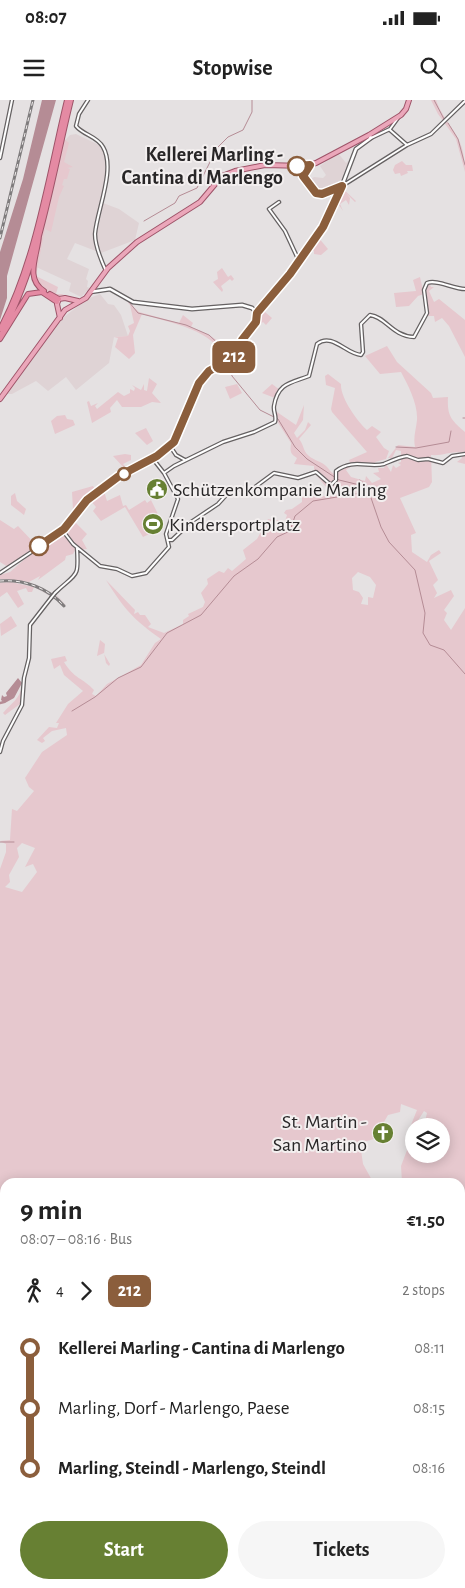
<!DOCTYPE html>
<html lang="en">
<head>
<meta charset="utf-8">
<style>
  :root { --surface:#fff; --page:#f6f6f6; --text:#222; --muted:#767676; --accent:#678033 }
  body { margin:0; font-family:"Alegreya Sans",sans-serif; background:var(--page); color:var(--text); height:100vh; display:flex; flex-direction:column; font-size:19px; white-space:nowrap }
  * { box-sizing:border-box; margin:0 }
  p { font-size:16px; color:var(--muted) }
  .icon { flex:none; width:28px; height:28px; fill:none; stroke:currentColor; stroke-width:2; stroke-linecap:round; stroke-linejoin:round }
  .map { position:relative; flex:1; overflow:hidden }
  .panel { position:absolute; left:0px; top:1078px; width:465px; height:411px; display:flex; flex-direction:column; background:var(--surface); border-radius:15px 15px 0 0; box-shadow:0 2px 12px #0003 }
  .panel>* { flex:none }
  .badge { padding:0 10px; border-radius:8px; font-size:18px; line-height:32px }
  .fabs { position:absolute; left:405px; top:1018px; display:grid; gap:10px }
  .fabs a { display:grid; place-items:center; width:45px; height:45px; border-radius:50%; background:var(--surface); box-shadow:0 2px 12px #0003; font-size:25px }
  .map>.badge { position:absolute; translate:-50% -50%; box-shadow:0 0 0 2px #fff }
  .legs { display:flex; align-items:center; gap:8px; height:55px; padding:0 20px; font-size:16px }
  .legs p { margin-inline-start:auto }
  .overview { display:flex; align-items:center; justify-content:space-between; height:85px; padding:0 20px }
  h1 { font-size:28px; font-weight:700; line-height:38px }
  .button { display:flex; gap:10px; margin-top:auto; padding:10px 20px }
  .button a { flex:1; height:58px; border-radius:30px; background:var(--accent); color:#fff; font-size:20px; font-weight:700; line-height:58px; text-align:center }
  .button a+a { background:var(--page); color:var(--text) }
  ul { padding:0 20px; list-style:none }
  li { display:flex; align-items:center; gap:18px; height:60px; font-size:19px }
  li i { display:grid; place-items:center; width:8px; height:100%; margin:0 6px; background:currentColor }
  li i::after { content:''; width:12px; height:12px; margin:-6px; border:4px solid; border-radius:50%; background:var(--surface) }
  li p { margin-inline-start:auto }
  li:first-child i { background:linear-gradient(#0000 50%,currentColor 0) }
  li:last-child i { background:linear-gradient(currentColor 50%,#0000 0) }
  .status { display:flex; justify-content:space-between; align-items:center; height:35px; padding:0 25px; background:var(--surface); direction:ltr }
  .status svg { height:14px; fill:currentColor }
  header { display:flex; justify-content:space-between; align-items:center; height:65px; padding:0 20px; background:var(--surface); font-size:22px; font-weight:700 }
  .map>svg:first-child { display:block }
  .built { fill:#dfd3d5 }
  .green { fill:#e6c8ce; fill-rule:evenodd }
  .water { fill:#b58c95 }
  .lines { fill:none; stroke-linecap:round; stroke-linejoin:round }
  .stream { stroke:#b58c95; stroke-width:1 }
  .canal { stroke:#b58c95; stroke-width:2.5 }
  .minor-casing { stroke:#656162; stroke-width:4.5 }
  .tertiary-casing { stroke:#656162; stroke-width:5 }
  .primary-casing { stroke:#9e5469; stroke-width:6 }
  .trunk-casing { stroke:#9e5469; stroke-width:6 }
  .minor { stroke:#fff; stroke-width:2 }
  .tertiary { stroke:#fff; stroke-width:2.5 }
  .primary { stroke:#eba7ba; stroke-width:4 }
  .trunk { stroke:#e48aa3; stroke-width:4 }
  .rail-casing { stroke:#7f7c7d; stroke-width:3 }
  .rail { stroke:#f3efef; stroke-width:1; stroke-dasharray:4; stroke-linecap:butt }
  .minor-bridge-casing { stroke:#656162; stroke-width:4.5; stroke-linecap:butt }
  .minor-bridge { stroke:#fff; stroke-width:2 }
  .line-1-casing { stroke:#fff; stroke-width:11 }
  .line-1 { stroke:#8b5e3c; stroke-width:8 }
  .stop-1-dot { fill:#fff; stroke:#8b5e3c; stroke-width:2.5 }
  .labels { text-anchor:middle; stroke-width:4; stroke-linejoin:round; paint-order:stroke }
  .stop-label { font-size:20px; font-weight:bold; fill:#282627; stroke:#f3efef; text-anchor:end }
  .poi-label { font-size:20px; fill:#282627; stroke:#f3efef; text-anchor:start }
</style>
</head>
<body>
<div class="status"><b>08:07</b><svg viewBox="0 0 49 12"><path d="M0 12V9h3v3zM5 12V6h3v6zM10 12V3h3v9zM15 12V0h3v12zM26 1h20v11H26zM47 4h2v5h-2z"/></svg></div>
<header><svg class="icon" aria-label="menu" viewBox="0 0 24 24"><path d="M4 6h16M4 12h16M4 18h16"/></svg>Stopwise<svg class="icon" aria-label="search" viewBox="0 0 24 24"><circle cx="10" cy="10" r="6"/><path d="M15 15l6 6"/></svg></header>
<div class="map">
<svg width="465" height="1488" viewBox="0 0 465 1488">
  <rect width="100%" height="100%" fill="#e5e1e2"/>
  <!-- built -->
  <path class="built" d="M76,34L99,45L104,50L107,76L103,103L119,109L139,123L135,140L101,153L75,143L67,159L89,169L86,179L88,181L87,187L90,188L81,197L69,191L71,183L34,166L63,42L70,35Z
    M338,53L346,63L349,60L341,80L322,92L314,90L308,81L314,77L323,78L326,75L320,66Z
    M100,194L108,204L114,205L121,215L128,236L114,237L109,263L76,290L66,277L48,291L36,281L12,294H6L59,221L87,199Z
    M0,479L28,482L41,487L58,496L66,505L63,507L55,499L34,487L21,483H0Z"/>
  <!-- green -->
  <path class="green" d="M431,0H436C447,30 465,32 465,72L456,39L438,14Z
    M64,39L69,43L64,62L73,67L67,68L70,69L67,79H64L62,85L64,86L59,97L51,132L45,129L36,176L58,187L56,194H64L60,196C50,193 36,189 33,177C30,162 56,56 64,39Z
    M402,61L406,65H412L413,71H407L408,73L401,76L400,73L395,74L393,70L395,65Z
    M341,87L356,101L355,102L346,93L350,98L349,105L346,100L340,104L343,111L337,102L341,92H345Z
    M318,137L328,149L321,155L314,154V151L309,148Z
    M222,168L228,177L231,175L234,179L232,181L230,179L221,186L223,190L222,192L213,182L218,179L217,172Z
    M420,177L423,190L429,182L431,187H434L429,191L434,202L439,199L465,220V257L449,226L442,218L435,222L434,216H426L427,209L424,194L418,196L409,206L396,207L394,193L416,191L413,180Z
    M125,199L139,212L179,223L183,215L193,223L191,227C206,233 224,241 229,256L236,247L232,256L225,261C216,229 169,223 142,214L133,235L135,253L129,259L115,247L118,238L114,237L128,236L130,231L128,226L134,223L130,205Z
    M267,203L269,204L265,212L272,218L266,225L263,222L249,233Z
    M387,246L397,262L431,293L433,298L448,297C447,316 451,320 465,332V364L457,362L462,358L460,352C449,352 441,356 431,355L432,382L429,387L400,398L416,433L411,435L412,452L427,462L431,455L439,450L441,453L429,461L438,480L433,485L437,493L434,498L451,490L454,496L444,510L447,513L444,520L451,530L465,508V1488H0V769L6,752V744L0,741L10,740L12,709L17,711L34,691L29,687L25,678L42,652L67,635L66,628L52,631L43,638L45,641L42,643L37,640L49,627L57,628L59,623H56L68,604L83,591L64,575L60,565L54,569L51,559L65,556L67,561L64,562C74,579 83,578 94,590L92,594L96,596L107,584L141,565L155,543L161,539C134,520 124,509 106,480L135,510L134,514L138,512L140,515H145L151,524L148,527L164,533L183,524V520L189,516L188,514L203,507L205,502L201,493L208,484L207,479L219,471L224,473L228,468L232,471L246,459L243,450L257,439L268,419L285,421L287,415L284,413L286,410L292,409L302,402V395L311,386L316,396H333L314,372V366L294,364L297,358C290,354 290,351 291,343L277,321L274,310L296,325L304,305L303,320L294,333L297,338L305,330L308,322L311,325L299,339C303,344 303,348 306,353C311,360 321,361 326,366C329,369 330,371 334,374L336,370L351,365L349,360L367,352L332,312L331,309L335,288L326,285L325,276L328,274L341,284C340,297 357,321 367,330L372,326L381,332L376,337L384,348L389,351L386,359L375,362L376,364C364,363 356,362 346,370L351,377L365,381L366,376L372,383L381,379L373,373L379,372L378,368H384L386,364L391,372L393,365L396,368L401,365L398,363L401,362V351L396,350L392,358H388L398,345L415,347C413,337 416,330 417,320C418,304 408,285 401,272L380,274L365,256ZM358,472L370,477L376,485L373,498L368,497V505L361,504L363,498L359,492L353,490L352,478ZM22,743L35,748L25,767L33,764L37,772L22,792L5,787L10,782L9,775L19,757L17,748ZM401,1004L417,1010L411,1025L412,1030L424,1011L427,1013L424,1026H441V1054H414V1035L412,1037L401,1066L402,1082H460V1484H5V1082H373L363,1064L360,1043L374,1039L388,1015L400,1012Z
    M149,278L157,284L152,293L161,303L152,302L141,307H122L117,300L110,308L111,312L92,323L87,302L89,301L91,306L98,303L95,306L97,309L118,292L124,296L130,293V289L134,291L135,288L132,285L141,290L144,284V290L147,291Z
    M237,284L242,293L230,299L225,287Z
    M272,284L280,290L275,298L262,293Z
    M65,315L67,319L73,320L75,325L55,334L51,321L57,316Z
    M146,328L153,341L147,345L135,333Z
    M125,354L131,355V360L123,364L127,369H125L113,356Z
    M93,386L96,391L83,401L75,411L73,410L72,392Z
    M104,391L107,401L120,395L123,406L126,405L129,410L145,400L147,403L151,400L158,414L155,417L158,430L143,437L125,407L101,421L93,411L96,407L90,400Z
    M15,393L17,401L26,409L24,415L11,405V396Z
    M0,420L14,429L18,426L37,446L8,467L0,462Z
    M73,420L87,434L82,440L87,449L75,450L73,454L66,456L65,460L38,480L40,476L29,482L0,479V475L10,472L35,450L66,431Z
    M11,482L34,487L32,492H28L26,488L17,491L24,504L18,508L7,492L0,497V483Z
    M11,516L17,526L1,536L0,524Z
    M100,540L105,544L104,554L110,564L109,566L106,563L104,553L97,556Z
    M22,586L20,604L5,615L3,613C11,603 20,599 22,586Z"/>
  <!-- water -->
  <path class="water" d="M42,0H56L7,176V198L0,220V152L23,79Z
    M18,578L22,583L14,598L5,603L1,600L2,595L4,597L7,596L6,593Z"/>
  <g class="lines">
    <!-- stream -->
    <path class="stream" d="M434,0L444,19
      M448,23L458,39L465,65
      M144,121L175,103L179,96L197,88L217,48L228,37L243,30L252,12V0
      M129,202L138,213L186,225L209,235L226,251L228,259
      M229,264L232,276L260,310L278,319L295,347L307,359L339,380L364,386L369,392L381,427L389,442L415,470L425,513L423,533L430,545L444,550L465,574
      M463,318H465
      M396,347L416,348L449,342L451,331
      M72,611L95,597L118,578L141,567L167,533L201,515L234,476L258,459L277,437L290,431L295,416L313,401L367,392L369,388L360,380
      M0,742H14"/>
    <!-- canal -->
    <path class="canal" d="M0,603L4,602"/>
    <!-- minor casing -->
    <g class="minor-casing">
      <path id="minor" d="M88,0L79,14L76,26C83,35 97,36 103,47C116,69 97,110 95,134C95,146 101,160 106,171
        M390,30L407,45
        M371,38L390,29L398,18
        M0,58L12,0
        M310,65L303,76L316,93L321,94L342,86L407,45L431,34L465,1
        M279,102L269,109L285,131L299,161
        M170,346L176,355L185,360
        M164,373L174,366L223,342L254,332L275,322C277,316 273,312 274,306C278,282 292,283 309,276L317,244C332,232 346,254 361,255L363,252L361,224L370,215C386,217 392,236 414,237L427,213L424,190L427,183C437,179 453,189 465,189
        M168,440H172L191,422L218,404L229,392L239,389L251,390L274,373L298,378L316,372L331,385L336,380V371C353,358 368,368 384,364C391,361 399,357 407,356L418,360L428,359L443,363L452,356L465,354
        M0,473L63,431L73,444L100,466L117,469L132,476L146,473L169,447L166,434L178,399L164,373L153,359
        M55,493C77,472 79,479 77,448
        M0,652L3,641L22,605L24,578L29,558L30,525L51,498
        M203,1484L204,1488
        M242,1484L245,1488
        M248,1484L250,1488"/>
    </g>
    <!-- tertiary casing -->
    <g class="tertiary-casing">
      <path id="tertiary" d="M257,213L290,174L323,127L332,112L356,49L371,38L369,35
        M63,431L87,400L119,376L157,356L174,343L195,290L202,279L209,271L233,258L242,240L257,218L255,211L252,208L242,205L192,209L133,202L110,189L90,192"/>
    </g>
    <!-- primary casing -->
    <g class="primary-casing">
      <path id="primary" d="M60,218L57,204L59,199L65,198L78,201
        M0,299L65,210L86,198L108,168L137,142L200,102L222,76L235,71L265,65L305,66L316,63L369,35L401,15L406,9L409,0"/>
    </g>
    <!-- trunk casing -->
    <g class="trunk-casing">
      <path id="trunk" d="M39,135C38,155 24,178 44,191
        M50,194L59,199
        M0,229C36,162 49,74 67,0
        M0,236C39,168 52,76 71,0
        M0,239L28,194L42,192L57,202"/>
    </g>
    <!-- minor -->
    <use href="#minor" class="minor"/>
    <!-- tertiary -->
    <use href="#tertiary" class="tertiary"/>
    <!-- primary -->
    <use href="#primary" class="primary"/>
    <!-- trunk -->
    <use href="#trunk" class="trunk"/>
    <!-- rail casing -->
    <g class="rail-casing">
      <path id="rail" d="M0,138L33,0
        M0,481C24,479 48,488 64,506"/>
    </g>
    <!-- rail -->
    <use href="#rail" class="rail"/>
    <!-- minor-bridge casing -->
    <g class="minor-bridge-casing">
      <path id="minor-bridge" d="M51,498L55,493"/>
    </g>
    <!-- minor-bridge -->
    <use href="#minor-bridge" class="minor-bridge"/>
  </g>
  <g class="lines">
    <!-- line-1 casing -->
    <g class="line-1-casing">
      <path id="line-1" d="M39,446L64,429L87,400L119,376L157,356L174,342L199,283L209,271L233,258L242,240L256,222L257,213L290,174L323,127L342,86L322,94L316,93L303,76L310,65L297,66"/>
    </g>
    <!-- line-1 -->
    <use href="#line-1" class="line-1"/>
  </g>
  <!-- icons -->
  <defs>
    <g id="civic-disc" transform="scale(1.125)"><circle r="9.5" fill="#678033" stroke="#f3efef"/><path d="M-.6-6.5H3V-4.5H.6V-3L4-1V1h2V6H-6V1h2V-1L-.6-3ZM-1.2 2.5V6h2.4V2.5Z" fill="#fff"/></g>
    <g id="stadium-disc" transform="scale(1.125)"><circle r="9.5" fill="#678033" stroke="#f3efef"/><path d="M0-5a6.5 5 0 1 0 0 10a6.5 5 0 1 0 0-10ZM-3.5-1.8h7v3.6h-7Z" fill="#fff"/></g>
    <g id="church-disc" transform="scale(1.125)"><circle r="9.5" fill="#678033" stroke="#f3efef"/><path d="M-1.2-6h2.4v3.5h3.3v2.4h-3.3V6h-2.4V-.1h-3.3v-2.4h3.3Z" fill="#fff"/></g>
  </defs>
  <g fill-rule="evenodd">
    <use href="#civic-disc" x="157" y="389"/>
    <use href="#stadium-disc" x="153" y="424"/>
    <use href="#church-disc" x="383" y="1033"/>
  </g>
  <!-- markers -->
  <g class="stop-1-dot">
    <circle cx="297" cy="66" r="9"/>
    <circle cx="124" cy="374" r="6"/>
    <circle cx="39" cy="446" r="9"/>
  </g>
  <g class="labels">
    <!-- stop labels -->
    <g class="stop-label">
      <text x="283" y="61">Kellerei Marling -<tspan x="283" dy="23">Cantina di Marlengo</tspan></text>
    </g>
    <!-- poi labels -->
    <g class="poi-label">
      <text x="173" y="396">Schützenkompanie Marling</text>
      <text x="169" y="431">Kindersportplatz</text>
      <text x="367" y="1028" text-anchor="end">St. Martin -<tspan x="367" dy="23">San Martino</tspan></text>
    </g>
  </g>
</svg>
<div class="fabs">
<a><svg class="icon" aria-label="layers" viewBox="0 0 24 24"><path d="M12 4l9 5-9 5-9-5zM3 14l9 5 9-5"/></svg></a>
</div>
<b class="badge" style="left:234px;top:257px;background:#8b5e3c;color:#fff">212</b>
<section class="panel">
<div class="overview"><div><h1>9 min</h1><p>08:07 – 08:16 · Bus</p></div><b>€1.50</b></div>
<div class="legs"><svg class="icon" aria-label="walk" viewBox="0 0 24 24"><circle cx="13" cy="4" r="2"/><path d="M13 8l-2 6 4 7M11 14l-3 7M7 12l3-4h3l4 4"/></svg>4<svg class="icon" aria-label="forward" viewBox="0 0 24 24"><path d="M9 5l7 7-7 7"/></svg><b class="badge" style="background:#8b5e3c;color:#fff">212</b><p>2 stops</p></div>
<ul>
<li><i style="color:#8b5e3c"></i><b>Kellerei Marling - Cantina di Marlengo</b><p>08:11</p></li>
<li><i style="color:#8b5e3c"></i><span>Marling, Dorf - Marlengo, Paese</span><p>08:15</p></li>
<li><i style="color:#8b5e3c"></i><b>Marling, Steindl - Marlengo, Steindl</b><p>08:16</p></li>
</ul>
<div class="button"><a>Start</a><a>Tickets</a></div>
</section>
</div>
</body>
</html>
